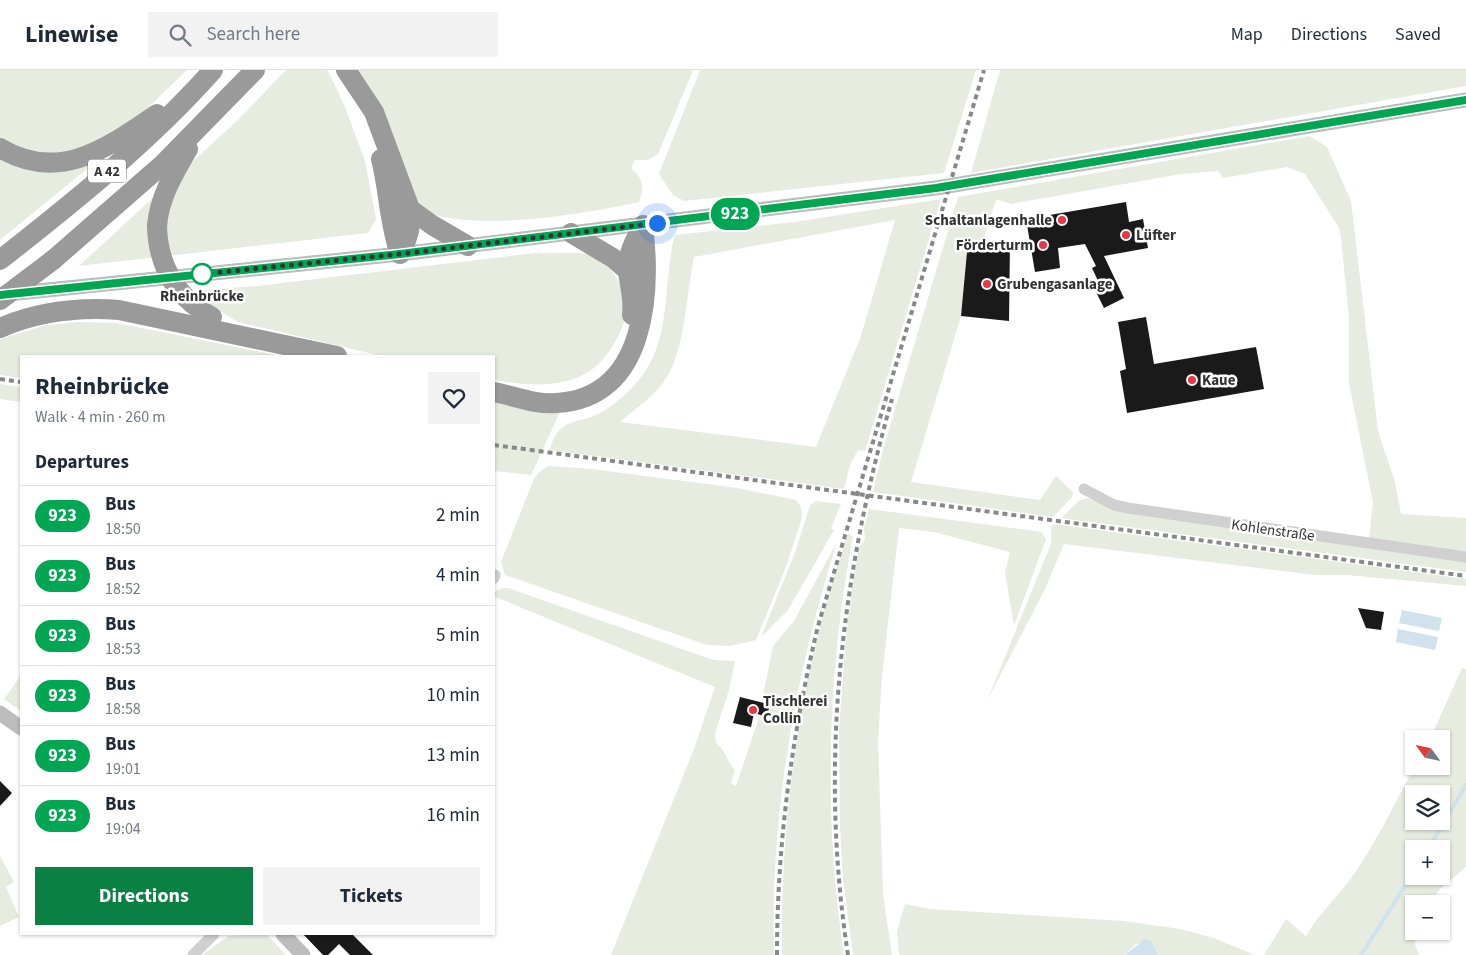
<!DOCTYPE html>
<html lang="en">
<head>
<meta charset="utf-8">
<style>
  :root { --surface:#fff; --page:#f2f2f3; --text:#1f2937; --muted:#747a83; --line:#e0e1e3; --accent:#0b8043 }
  body { margin:0; font-family:"Source Sans 3",sans-serif; background:var(--page); color:var(--text); height:100vh; display:flex; flex-direction:column; font-size:19px; white-space:nowrap }
  * { box-sizing:border-box; margin:0 }
  p { font-size:16px; color:var(--muted) }
  .icon { flex:none; width:28px; height:28px; fill:none; stroke:currentColor; stroke-width:2; stroke-linecap:round; stroke-linejoin:round }
  .map { position:relative; flex:1; overflow:hidden }
  .sheet { position:absolute; left:20px; top:285px; width:475px; height:580px; display:flex; flex-direction:column; background:var(--surface); border-radius:0px; box-shadow:0 1px 4px #0004 }
  .sheet>* { flex:none }
  .badge { padding:0 10px; border-radius:16px; font-size:18px; line-height:32px }
  .needle { width:32px; rotate:303deg }
  .tools { position:absolute; left:1405px; top:660px; display:grid; gap:10px }
  .tools a { display:grid; place-items:center; width:45px; height:45px; border-radius:0px; background:var(--surface); box-shadow:0 1px 4px #0004; font-size:25px }
  .you { position:absolute; width:25px; height:25px; margin:-12px; border:4px solid #fff; border-radius:50%; background:#1a73e8; box-shadow:0 0 0 8px #1a73e833 }
  .map>.badge { position:absolute; translate:-50% -50%; box-shadow:0 0 0 2px #fff }
  h2 { padding:0 15px; font-size:19px; line-height:45px }
  .round { display:grid; place-items:center; flex:none; width:52px; height:52px; border-radius:0px; background:var(--page) }
  .overview { display:flex; align-items:center; justify-content:space-between; height:85px; padding:0 15px }
  h1 { font-size:24px; font-weight:700; line-height:38px }
  .button { display:flex; gap:10px; margin-top:auto; padding:10px 15px }
  .button a { flex:1; height:58px; border-radius:0px; background:var(--accent); color:#fff; font-size:20px; font-weight:700; line-height:58px; text-align:center }
  .button a+a { background:var(--page); color:var(--text) }
  ul { padding:0; list-style:none }
  li { display:flex; align-items:center; gap:15px; height:60px; padding:0 15px; border-top:1px solid var(--line) }
  li div { flex:1 }
  li b { display:block; font-size:19px }
  li em { font-style:normal }
  li .badge { min-width:55px; font-weight:700; text-align:center }
  header { display:flex; align-items:center; gap:30px; box-sizing:border-box; height:70px; padding:0 25px; background:var(--surface); border-bottom:1px solid var(--line) }
  header strong { font-size:24px }
  nav { display:flex; gap:28px; margin-inline-start:auto; font-size:18px }
  .search { width:350px; height:45px; background:var(--page); display:flex; align-items:center; gap:12px; box-sizing:border-box; padding:0 18px; border-radius:0px; color:var(--muted); font-size:19px }
  .map>svg:first-child { display:block }
  .green { fill:#e6ecdf; fill-rule:evenodd }
  .water { fill:#cfe2ee }
  .lines { fill:none; stroke-linecap:round; stroke-linejoin:round }
  .stream { stroke:#cfe2ee; stroke-width:4 }
  .building { fill:#1a1a1a }
  .minor { stroke:#d0d0d0; stroke-width:11 }
  .secondary { stroke:#bdbdbd; stroke-width:15 }
  .motorway { stroke:#9a9a9a; stroke-width:20 }
  .rail { stroke:#888; stroke-width:4; stroke-dasharray:5 4; stroke-linecap:butt }
  .motorway-bridge { stroke:#9a9a9a; stroke-width:20 }
  .line-casing { stroke:#fff; stroke-width:11 }
  .line { stroke:#00a651; stroke-width:8 }
  .walk { stroke:#333; stroke-width:5; stroke-dasharray:0 9 }
  .poi-dot { fill:#e63946; stroke:#fff; stroke-width:2 }
  .stop-dot { fill:#fff; stroke:#00a651; stroke-width:2.5 }
  .labels { text-anchor:middle; stroke-width:5; stroke-linejoin:round; paint-order:stroke }
  .shield { fill:#fff; stroke:#707070; stroke-width:1 }
  .shield-label { font-size:14px; font-weight:bold; fill:#333 }
  .poi-label { font-size:15px; font-weight:bold; fill:#333; stroke:#fff; text-anchor:start }
  .stop-label { font-size:15px; font-weight:bold; fill:#333; stroke:#fff }
  .street-label { font-size:15px; fill:#333; stroke:#fff }
</style>
</head>
<body>
<header>
<strong>Linewise</strong>
<div class="search"><svg class="icon" aria-label="search" viewBox="0 0 24 24"><circle cx="10" cy="10" r="6"/><path d="M15 15l6 6"/></svg>Search here</div>
<nav><a>Map</a><a>Directions</a><a>Saved</a></nav>
</header>
<div class="map">
<svg width="1466" height="885" viewBox="0 0 1466 885">
  <rect width="100%" height="100%" fill="#fff"/>
  <!-- green -->
  <path class="green" d="M0,0H187L127,58L91,78L93,94L0,170Z
    M286,0H327L329,3L345,37L365,91L376,149L368,163L79,196L239,49Z
    M355,0H693L658,84L648,90H635L631,98C643,108 645,118 639,132C579,145 478,162 421,141Z
    M700,0H976L944,103L684,131L673,125L659,104Z
    M1000,0H1466V16L971,103Z
    M1310,66L1327,77L1351,131L1378,361L1395,412L1401,444L1466,448V482L1369,469L1373,432L1349,313V248L1341,168L1339,158L1305,104L1287,97L1223,108L1218,101L1181,104L1011,134L996,129L981,178L967,181L961,246L911,412L1040,430L1056,406L1073,422L1072,427L1053,447L873,422L882,383L958,127Z
    M941,129L865,381L858,380L850,395L844,419L550,380C558,346 579,355 602,342C617,333 631,320 642,306C665,276 665,235 669,199C671,188 671,176 675,165L795,152ZM895,150L861,266L816,377L620,352C637,337 655,326 667,307C685,279 687,220 694,187Z
    M535,183C551,184 578,181 592,185C604,188 611,198 616,208C619,213 624,219 625,225C633,250 608,291 587,303C557,319 525,315 494,310V286H382L238,252L210,235L193,221L257,216Z
    M80,252L117,253L281,286H21V308L0,305V269L46,255Z
    M0,314L21,317V332L0,329Z
    M494,331L561,340L531,405L494,401Z
    M548,396L592,399L737,418L796,430L801,437L802,448L786,497L756,570L730,576L707,575L505,505L501,492L533,411L539,402Z
    M1088,428L1125,443L1466,491V502L1061,448L1080,430Z
    M816,431L841,434L831,458L834,460L788,540L761,567L796,480L810,435Z
    M869,439L1042,462L1046,469L1014,555L1005,503L1010,482L934,462L899,458L882,606L878,671L883,824L892,885H853L843,808L840,757L839,661L846,565L853,512L859,478L865,469L864,458Z
    M1054,454L1466,509V516L1347,505H1315L1064,474L1045,519L987,631L1051,474V457Z
    M848,464L853,466C827,605 823,745 844,885H782C780,743 801,598 848,464Z
    M837,472C795,605 770,745 774,885H611L694,679L715,617L500,529L494,526V522L503,518H508L702,586L715,590L735,591L729,620L715,663L716,673C727,681 726,691 735,700L731,713L736,716L760,645L767,646L771,633L762,631L773,576L794,551Z
    M1462,598L1466,599V797L1439,820L1430,834H1414V861H1417L1415,874L1419,885H1264L1286,849L1306,866C1319,844 1334,830 1349,811C1375,776 1394,734 1415,696H1441V669H1430ZM1414,724H1441V751H1414ZM1414,779H1441V806H1414Z
    M21,605V641L4,629Z
    M0,786L14,812L6,817L19,847L0,856Z
    M905,834L930,839L1124,851L1180,859L1214,868L1255,885H1158L1152,872L1136,874L1125,885H899L897,862Z
    M266,864L286,885H202L229,866Z"/>
  <!-- water -->
  <path class="water" d="M1402,540L1442,548L1439,561L1399,553Z
    M1398,559L1438,567L1435,580L1396,572Z
    M1145,869L1152,872L1158,885H1125Z"/>
  <g class="lines">
    <!-- stream -->
    <path class="stream" d="M1428,779L1466,715
      M1361,885L1414,802"/>
  </g>
  <!-- building -->
  <path class="building" d="M1126,132L1129,152L1143,149L1148,178L1104,186L1124,228L1104,238L1094,218L1100,215L1092,198L1096,196L1085,174L1058,178L1060,198L1035,202L1026,149Z
    M1010,173L1009,251L961,246L967,182Z
    M1146,247L1154,294L1256,277L1264,319L1127,343L1120,301L1126,299L1118,252Z
    M1358,538L1384,542L1381,560L1366,558Z
    M740,627L764,633L769,638L767,647L754,643L751,657L733,653Z
    M0,711L12,723L0,736Z
    M303,864H352L373,885H350L339,874L328,885H323Z"/>
  <g class="lines">
    <!-- minor -->
    <path class="minor" d="M1084,419L1114,435L1128,438L1466,487
      M494,508L495,505
      M193,885L214,864"/>
    <!-- secondary -->
    <path class="secondary" d="M8,224L400,184L936,118L1466,30
      M0,643L21,658
      M283,864L303,885"/>
    <!-- motorway -->
    <path class="motorway" d="M346,0L374,42L410,139C412,156 408,168 400,184
      M0,78C60,114 108,77 157,44
      M381,89C389,120 389,154 400,184
      M410,139L432,155L468,176
      M157,156C159,128 174,103 188,79
      M571,163L613,188L628,201
      M0,190C74,132 150,71 213,0
      M53,190L163,94L255,0
      M632,245C634,230 630,217 628,202C627,184 635,170 643,155
      M0,258C37,242 79,237 119,240L337,286
      M494,322C515,326 535,335 557,333C647,328 651,221 643,155"/>
    <!-- rail -->
    <path class="rail" d="M0,309L21,312
      M494,375L1466,506
      M777,885C777,773 792,664 818,556L984,0
      M848,885C819,697 840,511 892,329"/>
    <!-- motorway-bridge -->
    <path class="motorway-bridge" d="M157,156C158,196 176,227 212,247
      M0,230L53,190"/>
  </g>
  <g class="lines">
    <!-- line casing -->
    <g class="line-casing">
      <path id="line" d="M0,225L400,184L936,118L1466,30"/>
    </g>
    <!-- line -->
    <use href="#line" class="line"/>
    <!-- walk -->
    <path class="walk" d="M202,204L400,184L657,153"/>
  </g>
  <!-- markers -->
  <g class="poi-dot">
    <circle cx="1062" cy="150" r="5"/>
    <circle cx="1126" cy="165" r="5"/>
    <circle cx="1043" cy="175" r="5"/>
    <circle cx="987" cy="214" r="5"/>
    <circle cx="1192" cy="310" r="5"/>
    <circle cx="753" cy="640" r="5"/>
  </g>
  <circle class="stop-dot" cx="202" cy="204" r="10"/>
  <g class="labels">
    <!-- shield labels -->
    <rect class="shield" x="88" y="89.5" width="38" height="23" rx="4"/>
    <g class="shield-label">
      <text x="107" y="106">A 42</text>
    </g>
    <!-- poi labels -->
    <g class="poi-label">
      <text x="1052" y="155" text-anchor="end">Schaltanlagenhalle</text>
      <text x="1136" y="170">Lüfter</text>
      <text x="1033" y="180" text-anchor="end">Förderturm</text>
      <text x="997" y="219">Grubengasanlage</text>
      <text x="1202" y="315">Kaue</text>
      <text x="763" y="636">Tischlerei<tspan x="763" dy="17">Collin</tspan></text>
    </g>
    <!-- stop labels -->
    <g class="stop-label">
      <text x="202" y="231">Rheinbrücke</text>
    </g>
    <!-- street labels -->
    <g class="street-label">
      <text transform="translate(1273 460) rotate(8)" y="5">Kohlenstraße</text>
    </g>
  </g>
</svg>
<div class="tools">
<a><svg class="needle" viewBox="-14 -14 28 28"><path d="M0-13l5 13h-10z" fill="#e53935"/><path d="M0 13l5-13h-10z" fill="#747a83"/></svg></a>
<a><svg class="icon" aria-label="layers" viewBox="0 0 24 24"><path d="M12 4l9 5-9 5-9-5zM3 14l9 5 9-5"/></svg></a>
<a>+</a>
<a>−</a>
</div>
<div class="you" style="left:657px;top:153px"></div>
<b class="badge" style="left:735px;top:144px;background:#00a651;color:#fff">923</b>
<section class="sheet">
<div class="overview"><div><h1>Rheinbrücke</h1><p>Walk · 4 min · 260 m</p></div><a class="round"><svg class="icon" aria-label="heart" viewBox="0 0 24 24"><path d="M12 20l-8-8c-3-5 5-10 8-4 3-6 11-1 8 4z"/></svg></a></div>
<h2>Departures</h2>
<ul>
<li><span class="badge" style="background:#00a651;color:#fff">923</span><div><b>Bus</b><p>18:50</p></div><em>2 min</em></li>
<li><span class="badge" style="background:#00a651;color:#fff">923</span><div><b>Bus</b><p>18:52</p></div><em>4 min</em></li>
<li><span class="badge" style="background:#00a651;color:#fff">923</span><div><b>Bus</b><p>18:53</p></div><em>5 min</em></li>
<li><span class="badge" style="background:#00a651;color:#fff">923</span><div><b>Bus</b><p>18:58</p></div><em>10 min</em></li>
<li><span class="badge" style="background:#00a651;color:#fff">923</span><div><b>Bus</b><p>19:01</p></div><em>13 min</em></li>
<li><span class="badge" style="background:#00a651;color:#fff">923</span><div><b>Bus</b><p>19:04</p></div><em>16 min</em></li>
</ul>
<div class="button"><a>Directions</a><a>Tickets</a></div>
</section>
</div>
</body>
</html>
